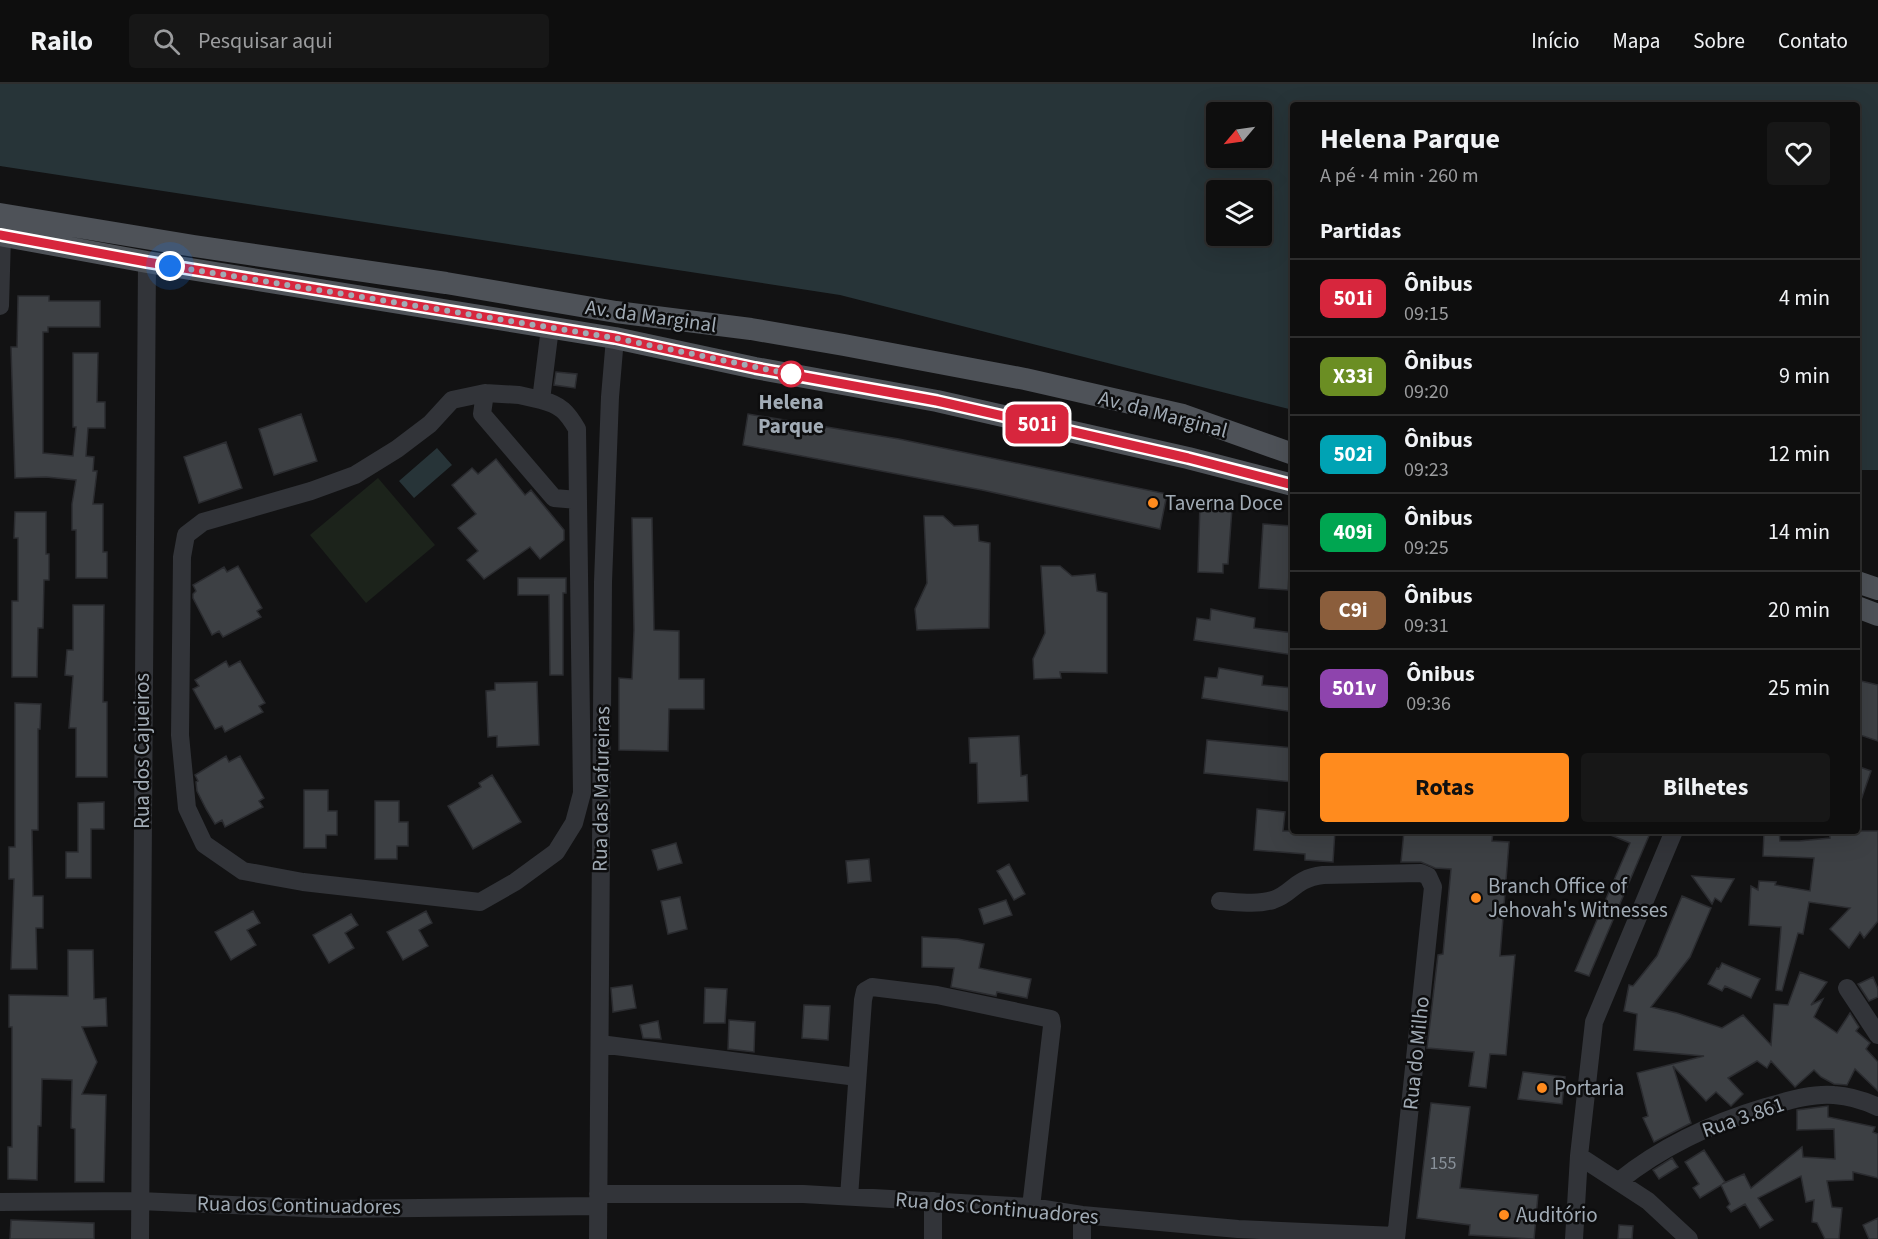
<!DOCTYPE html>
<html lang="pt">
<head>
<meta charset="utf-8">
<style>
  :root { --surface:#0e0e0e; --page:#171717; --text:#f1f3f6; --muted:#9b9c9e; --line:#2e2e2e; --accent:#ff8b1e }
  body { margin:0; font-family:"Source Sans 3",sans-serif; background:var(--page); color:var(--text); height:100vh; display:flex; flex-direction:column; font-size:22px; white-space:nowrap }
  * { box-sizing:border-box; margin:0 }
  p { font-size:20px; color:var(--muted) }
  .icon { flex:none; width:33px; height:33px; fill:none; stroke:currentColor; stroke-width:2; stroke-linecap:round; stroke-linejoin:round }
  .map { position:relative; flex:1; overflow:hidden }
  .details { position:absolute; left:1290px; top:18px; width:570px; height:732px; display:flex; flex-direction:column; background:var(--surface); border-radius:6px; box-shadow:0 6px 24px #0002,0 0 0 2px var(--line) }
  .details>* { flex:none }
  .badge { padding:0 12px; border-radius:9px; font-size:21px; line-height:39px }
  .needle { width:39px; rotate:241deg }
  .tools { position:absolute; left:1206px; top:18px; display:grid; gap:12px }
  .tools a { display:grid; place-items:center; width:66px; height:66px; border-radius:6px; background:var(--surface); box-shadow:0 6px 24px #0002,0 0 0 2px var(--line); font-size:30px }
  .you { position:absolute; width:30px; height:30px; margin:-15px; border:4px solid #fff; border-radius:50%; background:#1a73e8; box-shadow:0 0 0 9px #1a73e833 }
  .map>.badge { position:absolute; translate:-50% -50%; box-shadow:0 0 0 3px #fff }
  h2 { padding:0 30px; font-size:22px; line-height:54px }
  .round { display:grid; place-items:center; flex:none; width:63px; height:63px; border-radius:6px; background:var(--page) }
  .summary { display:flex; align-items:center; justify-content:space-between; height:102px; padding:0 30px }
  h1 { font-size:28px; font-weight:700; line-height:45px }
  .cta { display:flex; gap:12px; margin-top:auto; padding:12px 30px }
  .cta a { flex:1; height:69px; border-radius:6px; background:var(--accent); color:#111; font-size:24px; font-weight:700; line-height:69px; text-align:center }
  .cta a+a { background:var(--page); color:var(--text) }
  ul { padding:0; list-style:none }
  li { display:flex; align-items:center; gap:18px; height:78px; padding:0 30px; border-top:2px solid var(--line) }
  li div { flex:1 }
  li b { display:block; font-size:22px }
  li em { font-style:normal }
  li .badge { min-width:66px; font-weight:700; text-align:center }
  header { display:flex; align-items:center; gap:36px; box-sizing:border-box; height:84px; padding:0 30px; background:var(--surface); border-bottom:2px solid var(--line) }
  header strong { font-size:28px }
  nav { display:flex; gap:33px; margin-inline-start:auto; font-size:21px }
  .search { width:420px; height:54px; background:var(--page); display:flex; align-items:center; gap:15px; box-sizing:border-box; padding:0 21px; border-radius:6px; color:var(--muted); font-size:22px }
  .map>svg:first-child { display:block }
  .green { fill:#1c231b }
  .water { fill:#273438; fill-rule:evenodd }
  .building { fill:#3d4044; stroke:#2b2c30; stroke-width:1.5 }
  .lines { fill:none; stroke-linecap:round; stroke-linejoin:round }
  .minor { stroke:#323439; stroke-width:18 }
  .major { stroke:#4e5258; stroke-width:22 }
  .line-casing { stroke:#fff; stroke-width:14 }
  .line { stroke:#d7263d; stroke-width:9 }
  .walk { stroke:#a1abb5; stroke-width:6; stroke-dasharray:0 10.8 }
  .stop-dot { fill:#fff; stroke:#d7263d; stroke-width:3 }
  .poi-dot { fill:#ff8b1e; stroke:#0d0d0e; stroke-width:2 }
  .labels { text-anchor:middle; stroke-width:5; stroke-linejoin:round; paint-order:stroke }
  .number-label { font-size:18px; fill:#889099 }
  .street-label { font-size:21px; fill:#a1abb5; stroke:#0d0d0e }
  .stop-label { font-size:21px; font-weight:bold; fill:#a1abb5; stroke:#0d0d0e }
  .poi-label { font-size:21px; fill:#a1abb5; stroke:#0d0d0e; text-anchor:start }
</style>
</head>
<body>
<header>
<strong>Railo</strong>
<div class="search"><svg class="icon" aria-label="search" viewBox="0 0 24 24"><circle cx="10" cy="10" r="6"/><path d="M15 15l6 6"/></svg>Pesquisar aqui</div>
<nav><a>Início</a><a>Mapa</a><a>Sobre</a><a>Contato</a></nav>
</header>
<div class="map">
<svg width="1878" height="1155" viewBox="0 0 1878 1155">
  <rect width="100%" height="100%" fill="#121213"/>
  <!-- green -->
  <path class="green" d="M378,394L435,461L366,519L310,451Z"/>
  <!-- water -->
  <path class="water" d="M0,0H1878V386H1857V21H1293V326L840,211L0,82ZM1216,28H1262V74H1216ZM1216,106H1262V152H1216Z
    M437,364L452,381L414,414L399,397Z"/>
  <!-- building -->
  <path class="building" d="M18,212H49V217H100V243H48V248H43V369L73,372L76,343H73V269H98L97,318H105V344H88L86,372L94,373L93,387H97L93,420H103V468H107V494H76V446H72V420L76,396L46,393L15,394L11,263H17Z
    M556,288L577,290L575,304L554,301Z
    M301,330L317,377L274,391L259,345Z
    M748,330L899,355L1167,410L1160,445L982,406L743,361Z
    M226,358L242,404L199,419L184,373Z
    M496,375L525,411L531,406L564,446V456L540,475L530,463L484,495L467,476L478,467L458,444L476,430L452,401L472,384L478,390Z
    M1200,418L1225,419V424H1232L1228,480H1223V489L1198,488Z
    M15,428H46V470H49V496H44L43,544H38L37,593H12V517H18V454H14Z
    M924,432H943L954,442L978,441L979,457L990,459L989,544L917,546L915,525L927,499Z
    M632,434H652L654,546L679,547V595H704V625H669L668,667L619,666V594L632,595L634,546Z
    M1263,440L1292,442L1288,506L1259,504Z
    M238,482L262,524L257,527L261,533L223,553L219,547L212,551L193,514V510L196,507L193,501L224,483L227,488Z
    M1041,482H1060L1072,492L1095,490L1097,507L1107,509V589L1060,588L1061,594L1034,595L1033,575L1045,549Z
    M518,494H566V509H563V591H550L549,511H518Z
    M73,521H104L103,618H107V693H76V644H69L73,592L65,591L67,566H73Z
    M1211,525L1255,534L1254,544L1293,549V571L1194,556L1197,534L1210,536Z
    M226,577L229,583L240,577L265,619L259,622L263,628L225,648L222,642L215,645L193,605L199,602L195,596Z
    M1219,584L1263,592L1262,601L1293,604V628L1202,614L1205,593L1217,594Z
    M1857,596L1878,601V657L1857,650Z
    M537,598L539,661L497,663V652L488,653L486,607L495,606V599Z
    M15,619L41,620L40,645H38V746H32L33,812H43V844H36L37,885H11L14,795H9V763H15Z
    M1019,652L1021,692L1027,691L1028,717L978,719L977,679H970L969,654Z
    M1207,656L1293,664V698L1204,689Z
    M226,672L229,678L240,672L264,714L259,717L263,723L225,743L222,736L215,740L206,725L197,707L196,698L198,697L195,691Z
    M1857,682L1871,687L1859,722H1857Z
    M492,691L521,738L473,765L448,722L481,703L479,699Z
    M304,706H328V727H337V751H326V764H304Z
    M375,717H399V738H408V762H397V775H375Z
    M104,718V745H91V794H66V768H78V719Z
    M1257,725L1285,728L1283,747H1335L1333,778L1305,776V770L1254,766Z
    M1404,747H1493L1492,757L1509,758L1500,872L1515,871L1506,971L1490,970L1486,1004L1469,1002L1474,968L1427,964L1438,871L1443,870L1451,785L1435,784L1421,778H1401Z
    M1651,747L1589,892L1575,887L1630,759L1601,747Z
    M1764,747H1779L1780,757H1799L1830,754L1829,747H1878V837L1864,854L1860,848L1849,864L1830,845L1850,824L1809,818L1803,850L1798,849L1782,907L1776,906L1781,843L1749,841L1751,802L1758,806L1759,797L1776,798L1775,801L1810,807L1814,774L1763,772Z
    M676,759L682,779L658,786L652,766Z
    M869,775L871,797L848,799L846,777Z
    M1009,780L1025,810L1014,816L997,787Z
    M1692,792L1734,795L1721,818L1715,814L1712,820Z
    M1682,812L1711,824L1690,873L1651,923L1677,929L1722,944L1743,931L1771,961L1774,920L1788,921L1800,888L1827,898L1811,921L1823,915L1814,933L1837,949L1850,929L1859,943L1856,947L1870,959L1866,965L1878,978V1007L1855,985L1847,1001L1834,1000L1821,993L1814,986L1795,1003L1771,977L1767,984L1757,977L1728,994L1743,1010L1731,1022L1716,1008L1706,1017L1673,982L1691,1039L1654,1058L1643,1034L1648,1032L1637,989L1704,972L1634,966L1637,930L1624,927L1629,901L1633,902L1657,872Z
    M680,813L687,845L668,850L661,817Z
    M1006,816L1012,831L984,840L979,825Z
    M253,827L260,839L247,846L256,861L231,876L215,848Z
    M426,827L432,839L419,846L428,862L403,876L387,848Z
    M351,830L358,841L345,849L354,864L329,879L313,851Z
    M922,853L958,855L984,860L979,884L1031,895L1027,914L997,908L996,912L951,903L954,884L922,883Z
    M68,866H93L94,915L106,914L107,942L82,943L97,978L82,1010L106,1011L104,1098H75V1045L71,1044L72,996L42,995L41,1042H38L37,1096L8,1095V1063H12V943H9V911L68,912Z
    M1722,879L1760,895L1751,914L1725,902L1722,907L1708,900L1717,884L1719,885Z
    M1873,893L1878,905V913L1869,917L1858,900Z
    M632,901L636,924L613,928L611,904Z
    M705,904L727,905L725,939H704Z
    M804,921L830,922L828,956L802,954Z
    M729,936L755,938L754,968L728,965Z
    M658,937L661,955L643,954L640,941Z
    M1523,988L1565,993L1562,1020L1518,1015Z
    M1431,1019L1470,1023L1460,1104L1538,1111L1534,1155L1469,1151L1470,1141L1417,1134Z
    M1828,1022V1033L1875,1043L1873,1048L1878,1050V1094L1853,1088V1096L1827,1097L1832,1123L1842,1124L1839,1155H1825L1817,1139L1812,1138L1814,1116L1806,1118L1801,1092L1758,1114L1773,1136L1760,1144L1745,1120L1731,1128L1727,1123L1730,1120L1721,1101L1700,1114L1693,1104L1699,1100L1685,1078L1704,1066L1725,1098L1722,1100L1744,1090L1751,1104L1802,1063L1803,1073L1835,1075L1834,1045L1797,1046V1026Z
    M1672,1074L1678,1083L1659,1095L1653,1086Z
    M1878,1134V1155H1869L1863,1141Z
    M11,1136L94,1139V1155H10Z
    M1619,1141L1633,1142L1632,1155H1618Z"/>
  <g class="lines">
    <!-- minor -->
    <path class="minor" d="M0,222L2,152
      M485,309L482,330L554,414L578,416
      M541,316L519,311L485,309L452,316L430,340L397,365L355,391L311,407L203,438L186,451L182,473L180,651L187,724L204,760L243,787L303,798L480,818L515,798L556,768L574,739L582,709L577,345C567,328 561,321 541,316L550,244
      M1220,817C1237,818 1256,821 1273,816C1294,809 1293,795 1323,791L1421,789L1428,792L1433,803L1396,1155
      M1847,904L1878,951
      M600,960L857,993
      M1579,1072L1648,1117L1689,1155
      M1619,1097C1664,1061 1712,1039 1766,1023C1787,1017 1812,1009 1834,1011C1850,1012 1863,1016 1878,1023
      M598,1110H803L1031,1123L1082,1131L1238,1145L1396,1152
      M849,1113L863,916L865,907L872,903L937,911L1051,935L1052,942L1031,1123
      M0,1118L139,1117L329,1125L598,1122
      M140,1155L147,178
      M598,1155L603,498L610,313L615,254
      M933,1155V1117
      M1082,1155V1131
      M1574,1155L1579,1072L1594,938L1674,747"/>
    <!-- major -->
    <path class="major" d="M0,130L194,162L446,199L616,228L751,245L844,261L1025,295L1183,331L1293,370
      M0,151L147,178L615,254L755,284L937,317L1188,374L1293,401
      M1857,498L1878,505
      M1857,523L1878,531"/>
  </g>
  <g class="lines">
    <!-- line casing -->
    <g class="line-casing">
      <path id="line" d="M0,151L147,178L615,254L755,284L937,317L1188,374L1293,401"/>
    </g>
    <!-- line -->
    <use href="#line" class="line"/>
    <!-- walk -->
    <path class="walk" d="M170,182L615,254L794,291L791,290"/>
  </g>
  <!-- markers -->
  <circle class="stop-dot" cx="791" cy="290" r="12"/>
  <g class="poi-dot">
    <circle cx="1153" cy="419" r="6"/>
    <circle cx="1476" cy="814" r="6"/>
    <circle cx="1542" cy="1004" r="6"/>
    <circle cx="1504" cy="1131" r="6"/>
  </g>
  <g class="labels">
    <!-- number labels -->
    <g class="number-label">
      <text x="1443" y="1085">155</text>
    </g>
    <!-- street labels -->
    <g class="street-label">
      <text transform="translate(651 232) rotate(8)" y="7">Av. da Marginal</text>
      <text transform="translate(1163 330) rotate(15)" y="7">Av. da Marginal</text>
      <text transform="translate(142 667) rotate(-90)" y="7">Rua dos Cajueiros</text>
      <text transform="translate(601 705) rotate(-89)" y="7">Rua das Mafureiras</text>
      <text transform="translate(1416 969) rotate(-84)" y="7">Rua do Milho</text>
      <text transform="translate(1743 1033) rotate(-19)" y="7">Rua 3.861</text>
      <text transform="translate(299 1121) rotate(1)" y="7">Rua dos Continuadores</text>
      <text transform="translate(997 1124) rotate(5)" y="7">Rua dos Continuadores</text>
    </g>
    <!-- stop labels -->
    <g class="stop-label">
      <text x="791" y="325">Helena<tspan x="791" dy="24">Parque</tspan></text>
    </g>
    <!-- poi labels -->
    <g class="poi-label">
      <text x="1165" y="426">Taverna Doce</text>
      <text x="1488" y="809">Branch Office of<tspan x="1488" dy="24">Jehovah's Witnesses</tspan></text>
      <text x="1554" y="1011">Portaria</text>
      <text x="1516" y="1138">Auditório</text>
    </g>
  </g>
</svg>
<div class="tools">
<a><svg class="needle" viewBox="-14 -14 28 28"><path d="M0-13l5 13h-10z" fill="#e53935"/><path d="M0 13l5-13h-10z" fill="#9b9c9e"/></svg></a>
<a><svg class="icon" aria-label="layers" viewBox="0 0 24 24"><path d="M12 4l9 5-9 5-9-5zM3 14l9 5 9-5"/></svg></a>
</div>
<div class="you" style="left:170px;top:182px"></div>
<b class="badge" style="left:1037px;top:340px;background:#d7263d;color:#fff">501i</b>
<section class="details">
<div class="summary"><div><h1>Helena Parque</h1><p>A pé · 4 min · 260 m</p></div><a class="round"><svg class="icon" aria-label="heart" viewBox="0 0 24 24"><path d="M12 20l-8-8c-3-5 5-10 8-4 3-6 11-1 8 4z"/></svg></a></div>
<h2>Partidas</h2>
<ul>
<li><span class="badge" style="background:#d7263d;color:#fff">501i</span><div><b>Ônibus</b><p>09:15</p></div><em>4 min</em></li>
<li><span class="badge" style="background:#6b8e23;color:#fff">X33i</span><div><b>Ônibus</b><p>09:20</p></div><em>9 min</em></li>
<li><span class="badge" style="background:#00a3b4;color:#fff">502i</span><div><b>Ônibus</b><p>09:23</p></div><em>12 min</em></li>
<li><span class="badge" style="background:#00a651;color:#fff">409i</span><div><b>Ônibus</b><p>09:25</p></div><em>14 min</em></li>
<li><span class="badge" style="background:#8b5e3c;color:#fff">C9i</span><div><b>Ônibus</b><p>09:31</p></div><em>20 min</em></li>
<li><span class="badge" style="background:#8e44ad;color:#fff">501v</span><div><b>Ônibus</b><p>09:36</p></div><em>25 min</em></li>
</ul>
<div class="cta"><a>Rotas</a><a>Bilhetes</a></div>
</section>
</div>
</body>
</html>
